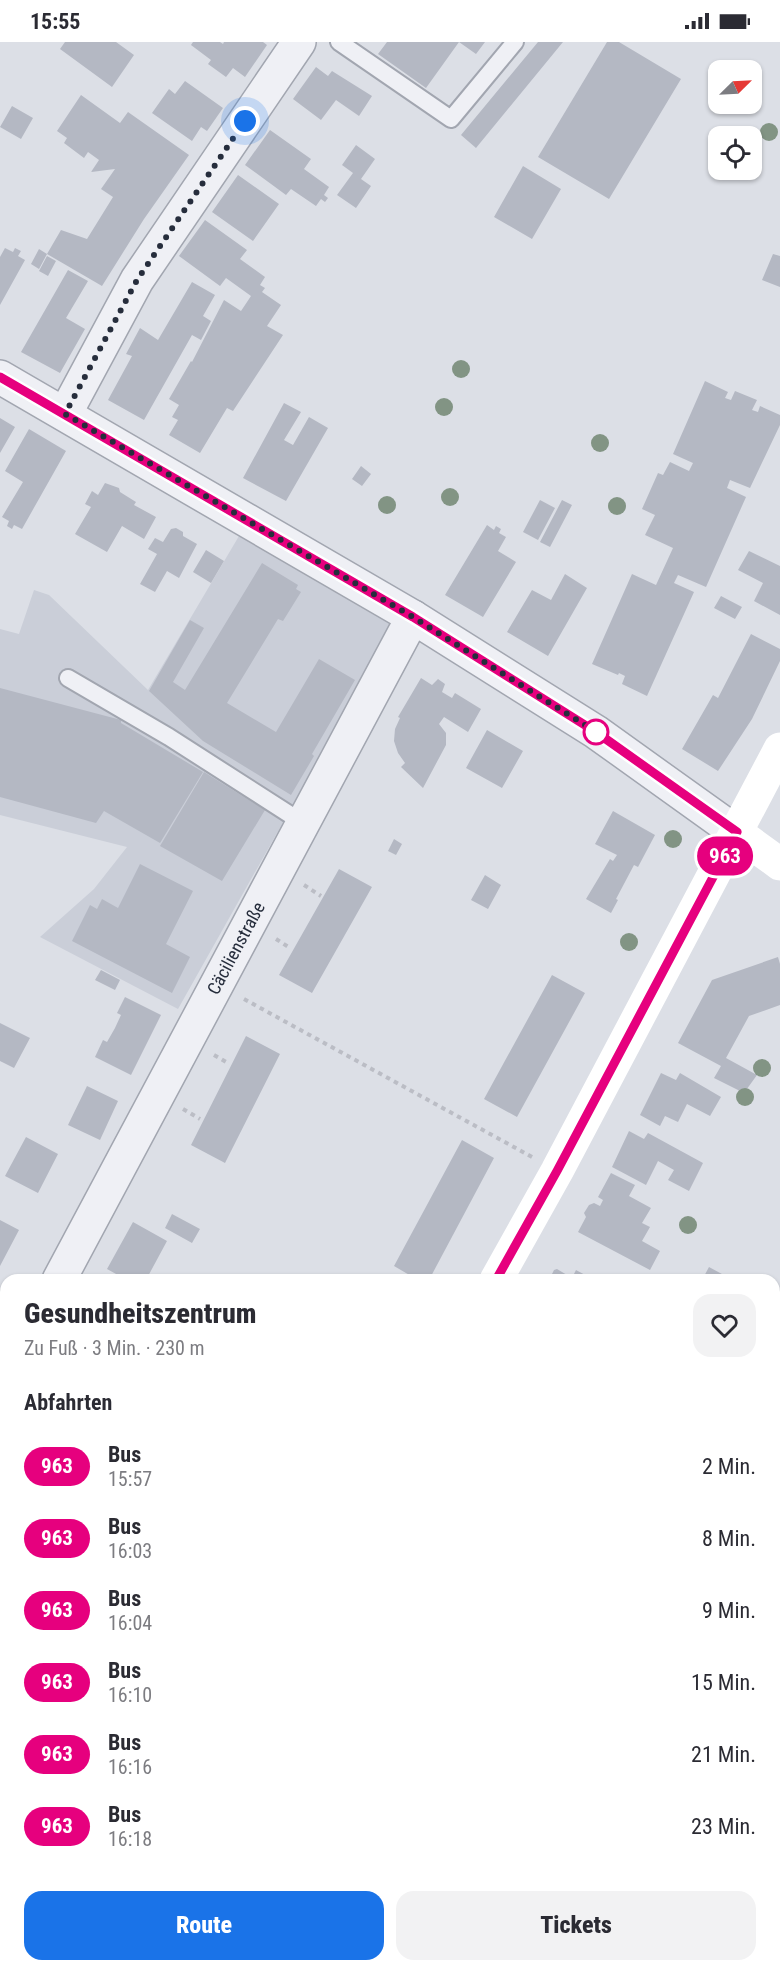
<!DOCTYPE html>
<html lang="de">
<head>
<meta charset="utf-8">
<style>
  :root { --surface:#fff; --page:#f2f2f3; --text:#2b2b33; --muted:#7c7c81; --accent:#1a73e8 }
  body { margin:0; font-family:"Roboto Condensed",sans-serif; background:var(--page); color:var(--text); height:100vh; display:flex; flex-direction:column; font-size:22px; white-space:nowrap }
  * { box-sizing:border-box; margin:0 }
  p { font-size:20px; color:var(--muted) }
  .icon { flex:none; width:33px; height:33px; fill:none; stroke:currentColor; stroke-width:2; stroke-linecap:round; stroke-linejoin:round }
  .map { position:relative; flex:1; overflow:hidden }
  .side { position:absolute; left:0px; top:1232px; width:780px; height:698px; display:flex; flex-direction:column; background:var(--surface); border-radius:18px 18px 0 0; box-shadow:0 2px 4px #0004 }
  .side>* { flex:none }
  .badge { padding:0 12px; border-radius:20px; font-size:21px; line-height:39px }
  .needle { width:39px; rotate:66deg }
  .tools { position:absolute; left:708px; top:18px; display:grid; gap:12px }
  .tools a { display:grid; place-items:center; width:54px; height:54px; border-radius:12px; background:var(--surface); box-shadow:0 2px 4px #0004; font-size:30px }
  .you { position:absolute; width:30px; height:30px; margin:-15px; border:4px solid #fff; border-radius:50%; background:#1a73e8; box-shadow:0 0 0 9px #1a73e833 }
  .map>.badge { position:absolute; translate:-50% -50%; box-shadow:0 0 0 3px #fff }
  h2 { padding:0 24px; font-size:22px; line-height:54px }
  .round { display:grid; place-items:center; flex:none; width:63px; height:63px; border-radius:18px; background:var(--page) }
  .head { display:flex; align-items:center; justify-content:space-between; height:102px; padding:0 24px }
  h1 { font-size:28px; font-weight:800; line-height:45px }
  .primary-button { display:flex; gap:12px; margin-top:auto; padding:12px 24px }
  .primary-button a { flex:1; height:69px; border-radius:18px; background:var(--accent); color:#fff; font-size:24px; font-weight:800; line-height:69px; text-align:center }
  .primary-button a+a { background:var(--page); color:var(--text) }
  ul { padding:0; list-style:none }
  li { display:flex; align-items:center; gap:18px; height:72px; padding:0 24px }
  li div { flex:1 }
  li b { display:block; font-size:22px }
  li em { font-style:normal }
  li .badge { min-width:66px; font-weight:700; text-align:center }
  .status { display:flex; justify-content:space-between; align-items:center; height:42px; padding:0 30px; background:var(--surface); direction:ltr }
  .status svg { height:16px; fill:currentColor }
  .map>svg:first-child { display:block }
  .built { fill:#caced8 }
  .building { fill:#b4b8c3 }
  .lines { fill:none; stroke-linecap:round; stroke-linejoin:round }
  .service-casing { stroke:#a2a6b0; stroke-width:20 }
  .minor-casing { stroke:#a2a6b0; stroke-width:36 }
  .tertiary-casing { stroke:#a2a6b0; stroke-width:36 }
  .path { stroke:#bbbdc5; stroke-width:4; stroke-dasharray:4.5 4.5; stroke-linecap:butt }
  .service { stroke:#eff0f5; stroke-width:16 }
  .minor { stroke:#eff0f5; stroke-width:33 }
  .tertiary { stroke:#eff0f5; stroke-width:33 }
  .secondary { stroke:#fff; stroke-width:33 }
  .tree { fill:#829484 }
  .line-casing { stroke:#fff; stroke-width:14 }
  .line { stroke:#e6007e; stroke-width:9 }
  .walk { stroke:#262d3c; stroke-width:6; stroke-dasharray:0 10.8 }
  .stop-dot { fill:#fff; stroke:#e6007e; stroke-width:3 }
  .labels { text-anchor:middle; stroke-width:5; stroke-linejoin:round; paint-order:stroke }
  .street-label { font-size:18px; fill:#262d3c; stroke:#ebeef4 }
</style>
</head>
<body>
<div class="status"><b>15:55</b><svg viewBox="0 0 49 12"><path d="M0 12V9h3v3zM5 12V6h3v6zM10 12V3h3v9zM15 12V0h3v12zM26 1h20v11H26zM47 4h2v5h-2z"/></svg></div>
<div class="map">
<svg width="780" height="1928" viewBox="0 0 780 1928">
  <rect width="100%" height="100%" fill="#dcdfe6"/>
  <!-- built -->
  <path class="built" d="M239,494L394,583L178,967L40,895L94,847L127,805L0,773V587L19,592L34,548L49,553L148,648Z
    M6,1804V1923H69L64,1928H0V1811Z"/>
  <!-- building -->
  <path class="building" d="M65,0H116L134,13L112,45L60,7Z
    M193,0H220L223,2L224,0H263L267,3L245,35L233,26L226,35L208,22L211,18L191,3Z
    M387,0H459L426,46L378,12Z
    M459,0H485L476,12Z
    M538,0H563L476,106L461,93Z
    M607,0H619L681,37L609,157L538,115Z
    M316,25L328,34L332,29L372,54L359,74L336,58L321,78L293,57Z
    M185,39L223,66L207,89L201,85L192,99L152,71L169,47L175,52Z
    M81,53L120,81L128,70L189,113L144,177L102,244L47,212L61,188L87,197L113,155L101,147L115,127L91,130L99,118L88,110L84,116L64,101L67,96L57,89Z
    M12,64L33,76L21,97L0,85Z
    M270,88L311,117L304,127L329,145L324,153L328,156L325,160L321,157L316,164L291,147L286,153L245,123Z
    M356,103L375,117L361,137L371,144L356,166L337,153L353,131L342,123Z
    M523,124L561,147L532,197L494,175Z
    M238,133L279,162L253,199L212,170Z
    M205,178L247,208L240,217L265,235L260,243L265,246L262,250L281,263L267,284L283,293L233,369L227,366L200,411L169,393L178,378L172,375L179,363L169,357L191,319L192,320L224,258L241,269L251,254L226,236L220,244L179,214Z
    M5,206L13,210L15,206L21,209L18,214L25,218L0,263V215Z
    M39,207L47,212L39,227L31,222Z
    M773,212L780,214V245L762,238Z
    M47,214L56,219L48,234L39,229Z
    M68,228L88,239L66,276L85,287L60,331L21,310Z
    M192,240L215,253L203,274L211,279L201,298L192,293L144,378L108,358L132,314L126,312L140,286L158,298Z
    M705,339L728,350L725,356L731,358L735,349L757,358L752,368L758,370L760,364L780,373V383L750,446L730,438L727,446L746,455L706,545L678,533L674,541L694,550L647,654L622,642L625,634L619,631L618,633L592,622L632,532L656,543L673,506L645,493L655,473L642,467L658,431L663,433L670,420L689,429L693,421L673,412Z
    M284,361L301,370L284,398L293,403L309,375L328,386L286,459L243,436Z
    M0,376L15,385L0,411Z
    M29,387L66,409L22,487L14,483L12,487L7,484L9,479L2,475L23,440L5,429Z
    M361,424L371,432L362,444L352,437Z
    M105,441L119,446L120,450L136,460L134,463L156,475L144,497L122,484L107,510L75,492L91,465L85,462L92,449L98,453Z
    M540,458L555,466L538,498L523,490Z
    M562,458L572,463L550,505L540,500Z
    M487,483L494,488L496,484L501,487L499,491L506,495L498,509L516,520L483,575L445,553Z
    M176,486L183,490V494L197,502L179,536L167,529L155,550L140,542L157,512L148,507L155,496L163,500L171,487Z
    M206,508L224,519L211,541L193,530Z
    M749,509L780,524V573L754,559L763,541L738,528Z
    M262,521L298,543L296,547L301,550L283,579L278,577L227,661L276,690L319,617L355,638L312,712L314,714L291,753L203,699L149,649L190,578L204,586L173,640L185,648Z
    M565,532L587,546L548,614L507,590L532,548L551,558Z
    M721,554L742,565L735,577L714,566Z
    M751,592L780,607V619L752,677L718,729L682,707L713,653L718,656Z
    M421,636L432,643L438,637L445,642L442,650L452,656L455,651L481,667L468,690L444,675L439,682L446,691V703L423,746L401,725L405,721L398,711L394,699L395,687L400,676L398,675Z
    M0,646L121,678V681L203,730L160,801L104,769L96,781L0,755Z
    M487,688L523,709L502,746L466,726Z
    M204,730L265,768L222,839L160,804Z
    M613,769L655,793L638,825L634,823L616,857L618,858L611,871L586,857L610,817L613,819L617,813L595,802Z
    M394,797L402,802L396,813L388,809Z
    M140,822L193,849L166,902L190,915L172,951L72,899L90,863L97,867L102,857L118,866Z
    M339,827L372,845L312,951L279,933Z
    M485,833L501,843L488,867L471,858Z
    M778,915L780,922V963L749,974L726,1016L757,1033L744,1051L714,1036L721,1024L678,1001L712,938Z
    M101,928L120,938L115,948L95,938Z
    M552,933L585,951L517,1075L484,1057Z
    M125,955L161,973L131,1033L95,1015L103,998L107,1000L115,986L121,973L117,971Z
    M0,981L30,996L14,1026L0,1019Z
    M246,994L280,1012L225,1121L191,1103Z
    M661,1031L676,1038L680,1031L721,1055L710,1074L687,1062L678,1080L665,1074L660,1084L640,1073Z
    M87,1044L118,1059L100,1098L68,1083Z
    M629,1089L644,1097L648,1091L703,1121L689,1149L668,1138L674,1128L658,1119L646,1143L612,1125Z
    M26,1095L58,1112L38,1151L5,1134Z
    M462,1098L494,1116L429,1238H418L394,1224Z
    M611,1131L635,1143L629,1154L651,1166L642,1181L650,1185L642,1199L660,1209L650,1228L578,1190L586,1175L584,1171L589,1163L594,1161L600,1164L603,1158L598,1155Z
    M172,1172L200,1187L192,1201L165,1186Z
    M0,1178L19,1188L0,1224Z
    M133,1180L167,1199L146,1238H127L107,1227Z
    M709,1225L733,1238H702Z
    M557,1227L572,1236L576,1228L587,1234L585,1238H549L554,1228Z
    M774,1271L780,1274V1321L777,1327L774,1325Z
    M1,1370L6,1375V1420L0,1415Z
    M774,1411L780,1414V1428L774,1439Z
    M6,1460V1541L0,1546V1464Z
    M780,1631V1649L774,1644V1639Z
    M6,1655V1689L0,1683V1661Z
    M780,1668V1690L774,1685V1676Z
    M6,1703V1738L0,1731V1709Z
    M774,1705L780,1710V1721L774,1728Z
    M774,1791L778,1795L780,1793V1818L778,1821L774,1818Z
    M411,1923H440L449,1928H408Z
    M474,1923H494L502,1928H471Z
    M604,1923H665L660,1928H609Z"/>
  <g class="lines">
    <!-- service casing -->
    <g class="service-casing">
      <path id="service" d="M339,0L451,77L515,0
        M68,636L169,695L303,781"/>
    </g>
    <!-- minor casing -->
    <g class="minor-casing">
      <g id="minor">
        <path d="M65,372L137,238L299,0"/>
        <path id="s1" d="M59,1238L413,575"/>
        <path d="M774,1554L780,1559"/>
        <path d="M0,1773L6,1777"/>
        <path d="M273,1923L282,1928"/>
        <path d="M736,1923L741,1928"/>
        <path d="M351,1928L354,1923"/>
      </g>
    </g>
    <!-- tertiary casing -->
    <g class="tertiary-casing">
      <path id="tertiary" d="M0,335L413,575L596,690L737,791"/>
    </g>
    <!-- path -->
    <path class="path" d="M304,843L321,854
      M276,897L290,906
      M244,957L532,1115
      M214,1013L228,1021
      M183,1067L200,1077
      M0,1575L6,1571"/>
    <!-- service -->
    <use href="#service" class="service"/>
    <!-- minor -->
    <use href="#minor" class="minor"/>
    <!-- tertiary -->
    <use href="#tertiary" class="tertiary"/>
    <!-- secondary -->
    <path class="secondary" d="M737,791L780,822
      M496,1238L557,1129L780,707
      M101,1928L106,1923"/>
  </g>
  <!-- trees -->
  <g class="tree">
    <circle cx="769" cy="90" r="9"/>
    <circle cx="461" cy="327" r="9"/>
    <circle cx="444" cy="365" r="9"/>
    <circle cx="600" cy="401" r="9"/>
    <circle cx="450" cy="455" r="9"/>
    <circle cx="387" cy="463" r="9"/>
    <circle cx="617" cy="464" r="9"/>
    <circle cx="673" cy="797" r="9"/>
    <circle cx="629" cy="900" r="9"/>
    <circle cx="762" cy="1026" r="9"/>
    <circle cx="745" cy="1055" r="9"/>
    <circle cx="688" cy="1183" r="9"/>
  </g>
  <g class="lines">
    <!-- line casing -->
    <g class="line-casing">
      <path id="line" d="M0,335L413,575L596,690L737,790L557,1129L496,1238"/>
    </g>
    <!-- line -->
    <use href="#line" class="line"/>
    <!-- walk -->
    <path class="walk" d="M245,79L137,238L65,372L413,575L596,690"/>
  </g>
  <!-- markers -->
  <circle class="stop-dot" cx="596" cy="690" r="12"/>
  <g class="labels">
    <!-- street labels -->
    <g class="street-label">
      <text dy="6" stroke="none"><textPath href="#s1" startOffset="376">Cäcilienstraße</textPath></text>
    </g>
  </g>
</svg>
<div class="tools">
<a><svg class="needle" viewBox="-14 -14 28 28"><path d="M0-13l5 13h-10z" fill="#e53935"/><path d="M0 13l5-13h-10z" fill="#7c7c81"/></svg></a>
<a><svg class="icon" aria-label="locate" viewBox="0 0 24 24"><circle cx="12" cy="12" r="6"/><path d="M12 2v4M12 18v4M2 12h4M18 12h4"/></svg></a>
</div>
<div class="you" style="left:245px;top:79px"></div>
<b class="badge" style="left:725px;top:814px;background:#e6007e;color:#fff">963</b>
<section class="side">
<div class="head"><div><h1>Gesundheitszentrum</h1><p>Zu Fuß · 3 Min. · 230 m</p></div><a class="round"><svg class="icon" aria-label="heart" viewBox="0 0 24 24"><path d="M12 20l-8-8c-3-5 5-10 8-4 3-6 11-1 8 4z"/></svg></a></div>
<h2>Abfahrten</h2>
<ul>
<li><span class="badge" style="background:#e6007e;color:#fff">963</span><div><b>Bus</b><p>15:57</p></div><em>2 Min.</em></li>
<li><span class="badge" style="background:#e6007e;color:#fff">963</span><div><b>Bus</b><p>16:03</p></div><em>8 Min.</em></li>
<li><span class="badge" style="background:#e6007e;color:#fff">963</span><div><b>Bus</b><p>16:04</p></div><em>9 Min.</em></li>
<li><span class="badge" style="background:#e6007e;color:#fff">963</span><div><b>Bus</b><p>16:10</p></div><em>15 Min.</em></li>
<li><span class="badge" style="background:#e6007e;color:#fff">963</span><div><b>Bus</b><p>16:16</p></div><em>21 Min.</em></li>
<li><span class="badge" style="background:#e6007e;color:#fff">963</span><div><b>Bus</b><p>16:18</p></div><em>23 Min.</em></li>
</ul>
<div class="primary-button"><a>Route</a><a>Tickets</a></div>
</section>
</div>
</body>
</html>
